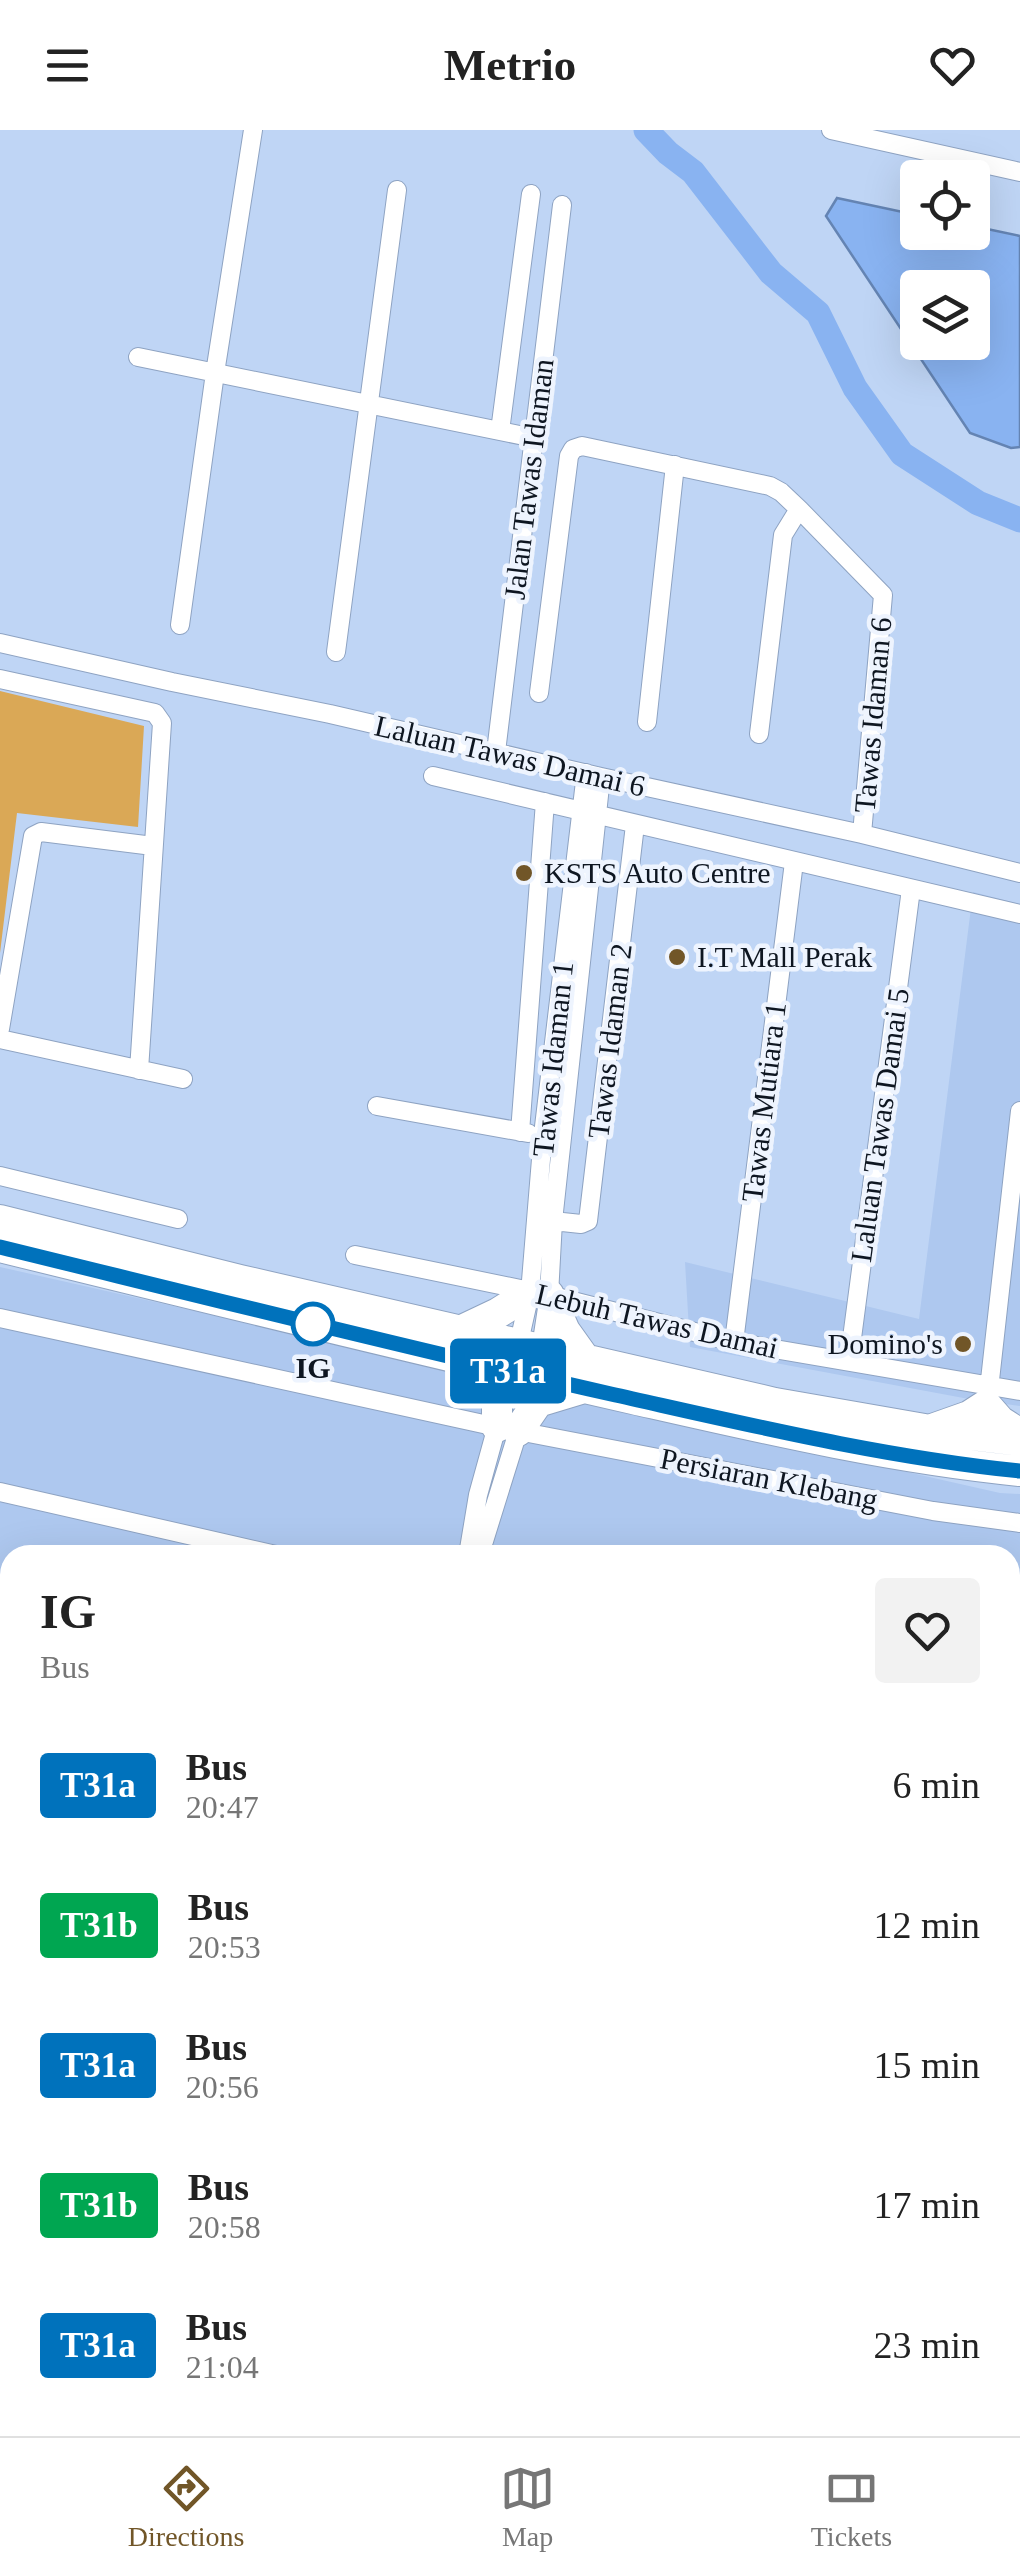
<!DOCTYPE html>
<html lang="en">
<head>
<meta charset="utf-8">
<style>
  :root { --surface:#fff; --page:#f2f2f2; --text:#222; --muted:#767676; --line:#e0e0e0; --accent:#715628 }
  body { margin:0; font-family:Georgia,serif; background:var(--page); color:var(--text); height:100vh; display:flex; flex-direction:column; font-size:38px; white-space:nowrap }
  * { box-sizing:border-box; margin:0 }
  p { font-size:32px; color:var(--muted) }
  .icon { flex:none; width:55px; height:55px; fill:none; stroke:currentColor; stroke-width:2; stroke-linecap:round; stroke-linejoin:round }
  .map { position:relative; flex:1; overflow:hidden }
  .details { position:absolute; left:0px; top:1415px; width:1020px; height:892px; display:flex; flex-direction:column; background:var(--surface); border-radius:30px 30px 0 0; box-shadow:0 10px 40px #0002 }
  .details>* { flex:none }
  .badge { padding:0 20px; border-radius:8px; font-size:35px; line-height:65px }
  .buttons { position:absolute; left:900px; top:30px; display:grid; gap:20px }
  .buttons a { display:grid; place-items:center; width:90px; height:90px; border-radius:10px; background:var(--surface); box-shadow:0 10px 40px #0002; font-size:50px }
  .map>.badge { position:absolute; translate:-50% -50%; box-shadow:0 0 0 5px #fff }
  .round { display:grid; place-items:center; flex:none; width:105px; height:105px; border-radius:10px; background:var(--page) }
  .summary { display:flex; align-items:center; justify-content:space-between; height:170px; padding:0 40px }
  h1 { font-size:48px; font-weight:800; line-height:75px }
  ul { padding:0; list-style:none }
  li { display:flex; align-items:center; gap:30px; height:140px; padding:0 40px }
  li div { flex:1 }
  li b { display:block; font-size:38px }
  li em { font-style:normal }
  li .badge { min-width:110px; font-weight:700; text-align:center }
  header { display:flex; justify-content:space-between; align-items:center; height:130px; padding:0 40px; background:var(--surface); font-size:45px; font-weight:800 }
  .tabs { display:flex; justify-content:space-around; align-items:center; height:140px; border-top:2px solid var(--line); background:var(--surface); font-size:28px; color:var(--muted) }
  .tabs a { display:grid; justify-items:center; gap:5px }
  .tabs .selected { color:var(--accent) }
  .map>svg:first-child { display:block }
  .built { fill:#aec8ef; fill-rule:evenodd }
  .green { fill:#daa856 }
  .water { fill:#89b3f1; stroke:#6484b3; stroke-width:2.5; fill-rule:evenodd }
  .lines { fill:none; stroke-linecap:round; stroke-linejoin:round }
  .river { stroke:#89b3f1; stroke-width:25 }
  .street-casing { stroke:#8ea3c2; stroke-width:20 }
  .highway-casing { stroke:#8ea3c2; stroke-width:32 }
  .street { stroke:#fff; stroke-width:18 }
  .highway { stroke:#fff; stroke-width:30 }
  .line-casing { stroke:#fff; stroke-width:22 }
  .line { stroke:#0072bc; stroke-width:15 }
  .poi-dot { fill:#715628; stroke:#eef4fe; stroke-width:4 }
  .stop-dot { fill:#fff; stroke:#0072bc; stroke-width:5 }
  .labels { text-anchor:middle; stroke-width:9; stroke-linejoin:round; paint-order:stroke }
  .street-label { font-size:30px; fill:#0e1621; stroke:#eef4fe }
  .poi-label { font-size:30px; fill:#0e1621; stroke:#eef4fe; text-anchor:start }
  .stop-label { font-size:30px; font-weight:bold; fill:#0e1621; stroke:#eef4fe }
</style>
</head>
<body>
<header><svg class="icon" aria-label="menu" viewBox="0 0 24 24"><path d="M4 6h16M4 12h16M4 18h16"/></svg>Metrio<svg class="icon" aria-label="heart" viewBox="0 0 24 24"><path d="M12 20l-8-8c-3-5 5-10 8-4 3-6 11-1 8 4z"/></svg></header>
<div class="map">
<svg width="1020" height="2306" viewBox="0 0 1020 2306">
  <rect width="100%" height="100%" fill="#bfd5f5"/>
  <!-- built -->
  <path class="built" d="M973,762L1020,774V1276L969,1269L690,1217L685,1132L919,1189Z
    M0,1137L1000,1363L1020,1364V2306H0ZM10,1425H1010V2298H10Z"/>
  <!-- green -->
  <path class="green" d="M0,561L144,596L138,697L17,683L0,823Z"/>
  <!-- water -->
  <path class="water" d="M837,68L917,85L918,102H972L973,96L1020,106V317L1011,318L970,303L826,86ZM918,158H972V212H918Z"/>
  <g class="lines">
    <!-- river -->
    <path class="river" d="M646,0L668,23L693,42L771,143L818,183L855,258L902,324L978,373L1020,390"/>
    <!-- street casing -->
    <g class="street-casing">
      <path id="street" d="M831,0L1020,42
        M138,227L534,308
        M500,301L531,64
        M180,495L215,243L253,0
        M0,513L172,552L330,584L601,647L862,704L1020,743
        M336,522L397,60
        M0,549L155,583L162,593L139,940
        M539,563L569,326L573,319L582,316L770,356L781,362L799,379L883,465L862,704
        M647,592L675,335
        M759,604L783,405L799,379
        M496,622L562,75
        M433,646L1020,784
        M0,899L33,706L41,702L153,716
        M0,909L183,949
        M377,976L528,1003
        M520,1002L545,672
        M0,1046L178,1089
        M553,1091L581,1094L588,1091L635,695
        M355,1125L549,1165L734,1212L1020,1261
        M0,1188L497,1297
        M734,1212L794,732
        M517,1221L530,1163L543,1005L586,643
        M540,1224L549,1165L553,1091L601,647
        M849,1231L911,759
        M988,1268L1020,981
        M518,1301L933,1381L1020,1393
        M0,1362L276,1425
        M468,1425L478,1365L499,1289
        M478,1425L484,1411L521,1292
        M1010,1578L1020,1580
        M561,2298L565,2306"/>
    </g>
    <!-- highway casing -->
    <g class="highway-casing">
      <path id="highway" d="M0,1090L240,1150L775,1273L930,1300L1020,1311
        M0,1117C211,1169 422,1221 633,1269C761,1298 889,1328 1020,1341
        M549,1165L565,1201L585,1229
        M460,1201L498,1183L530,1163
        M485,1235L497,1254V1297
        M935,1298L969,1286L986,1275L1000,1291L1020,1304
        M518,1301L538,1272L581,1259"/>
    </g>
    <!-- street -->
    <use href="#street" class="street"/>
    <!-- highway -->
    <use href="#highway" class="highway"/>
  </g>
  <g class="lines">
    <!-- line casing -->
    <g class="line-casing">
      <path id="line" d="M0,1117C204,1167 407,1218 611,1264C746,1294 882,1327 1020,1341"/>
    </g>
    <!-- line -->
    <use href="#line" class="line"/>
  </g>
  <!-- markers -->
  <g class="poi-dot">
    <circle cx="524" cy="743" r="10"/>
    <circle cx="677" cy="827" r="10"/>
    <circle cx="963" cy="1214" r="10"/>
  </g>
  <circle class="stop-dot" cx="313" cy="1194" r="20"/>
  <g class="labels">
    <!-- street labels -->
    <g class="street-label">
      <text transform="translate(529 349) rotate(-83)" y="10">Jalan Tawas Idaman</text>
      <text transform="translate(873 585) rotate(-85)" y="10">Tawas Idaman 6</text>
      <text transform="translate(510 626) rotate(13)" y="10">Laluan Tawas Damai 6</text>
      <text transform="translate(610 911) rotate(-83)" y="10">Tawas Idaman 2</text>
      <text transform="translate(553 929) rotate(-84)" y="10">Tawas Idaman 1</text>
      <text transform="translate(764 972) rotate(-83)" y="10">Tawas Mutiara 1</text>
      <text transform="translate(880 995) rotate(-82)" y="10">Laluan Tawas Damai 5</text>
      <text transform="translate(657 1191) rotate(13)" y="10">Lebuh Tawas Damai</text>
      <text transform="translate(769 1349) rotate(11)" y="10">Persiaran Klebang</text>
    </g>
    <!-- poi labels -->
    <g class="poi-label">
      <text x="544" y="753">KSTS Auto Centre</text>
      <text x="697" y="837">I.T Mall Perak</text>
      <text x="943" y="1224" text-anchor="end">Domino's</text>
    </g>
    <!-- stop labels -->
    <g class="stop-label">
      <text x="313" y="1248">IG</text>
    </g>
  </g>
</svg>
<div class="buttons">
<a><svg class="icon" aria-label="locate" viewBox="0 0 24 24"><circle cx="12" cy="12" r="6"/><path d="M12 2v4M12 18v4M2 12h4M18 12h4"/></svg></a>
<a><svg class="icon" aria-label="layers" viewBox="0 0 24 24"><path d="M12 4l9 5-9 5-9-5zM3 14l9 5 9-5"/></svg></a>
</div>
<b class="badge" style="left:508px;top:1241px;background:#0072bc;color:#fff">T31a</b>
<section class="details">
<div class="summary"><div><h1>IG</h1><p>Bus</p></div><a class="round"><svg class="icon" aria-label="heart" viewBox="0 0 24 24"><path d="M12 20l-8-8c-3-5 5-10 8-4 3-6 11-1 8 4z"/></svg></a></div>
<ul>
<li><span class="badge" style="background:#0072bc;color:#fff">T31a</span><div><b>Bus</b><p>20:47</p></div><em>6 min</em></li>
<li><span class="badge" style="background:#00a651;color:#fff">T31b</span><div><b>Bus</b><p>20:53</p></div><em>12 min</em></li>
<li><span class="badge" style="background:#0072bc;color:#fff">T31a</span><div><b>Bus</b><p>20:56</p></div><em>15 min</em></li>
<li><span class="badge" style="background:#00a651;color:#fff">T31b</span><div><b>Bus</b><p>20:58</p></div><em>17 min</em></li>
<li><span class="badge" style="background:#0072bc;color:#fff">T31a</span><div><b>Bus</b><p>21:04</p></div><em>23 min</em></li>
</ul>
</section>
</div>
<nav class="tabs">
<a class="selected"><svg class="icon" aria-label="directions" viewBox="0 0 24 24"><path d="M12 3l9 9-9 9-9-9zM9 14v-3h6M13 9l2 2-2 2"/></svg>Directions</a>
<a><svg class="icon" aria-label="map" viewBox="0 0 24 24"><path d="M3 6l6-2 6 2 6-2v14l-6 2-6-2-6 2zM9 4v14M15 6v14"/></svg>Map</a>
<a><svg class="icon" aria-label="tickets" viewBox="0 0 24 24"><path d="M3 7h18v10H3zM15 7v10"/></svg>Tickets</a>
</nav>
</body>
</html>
